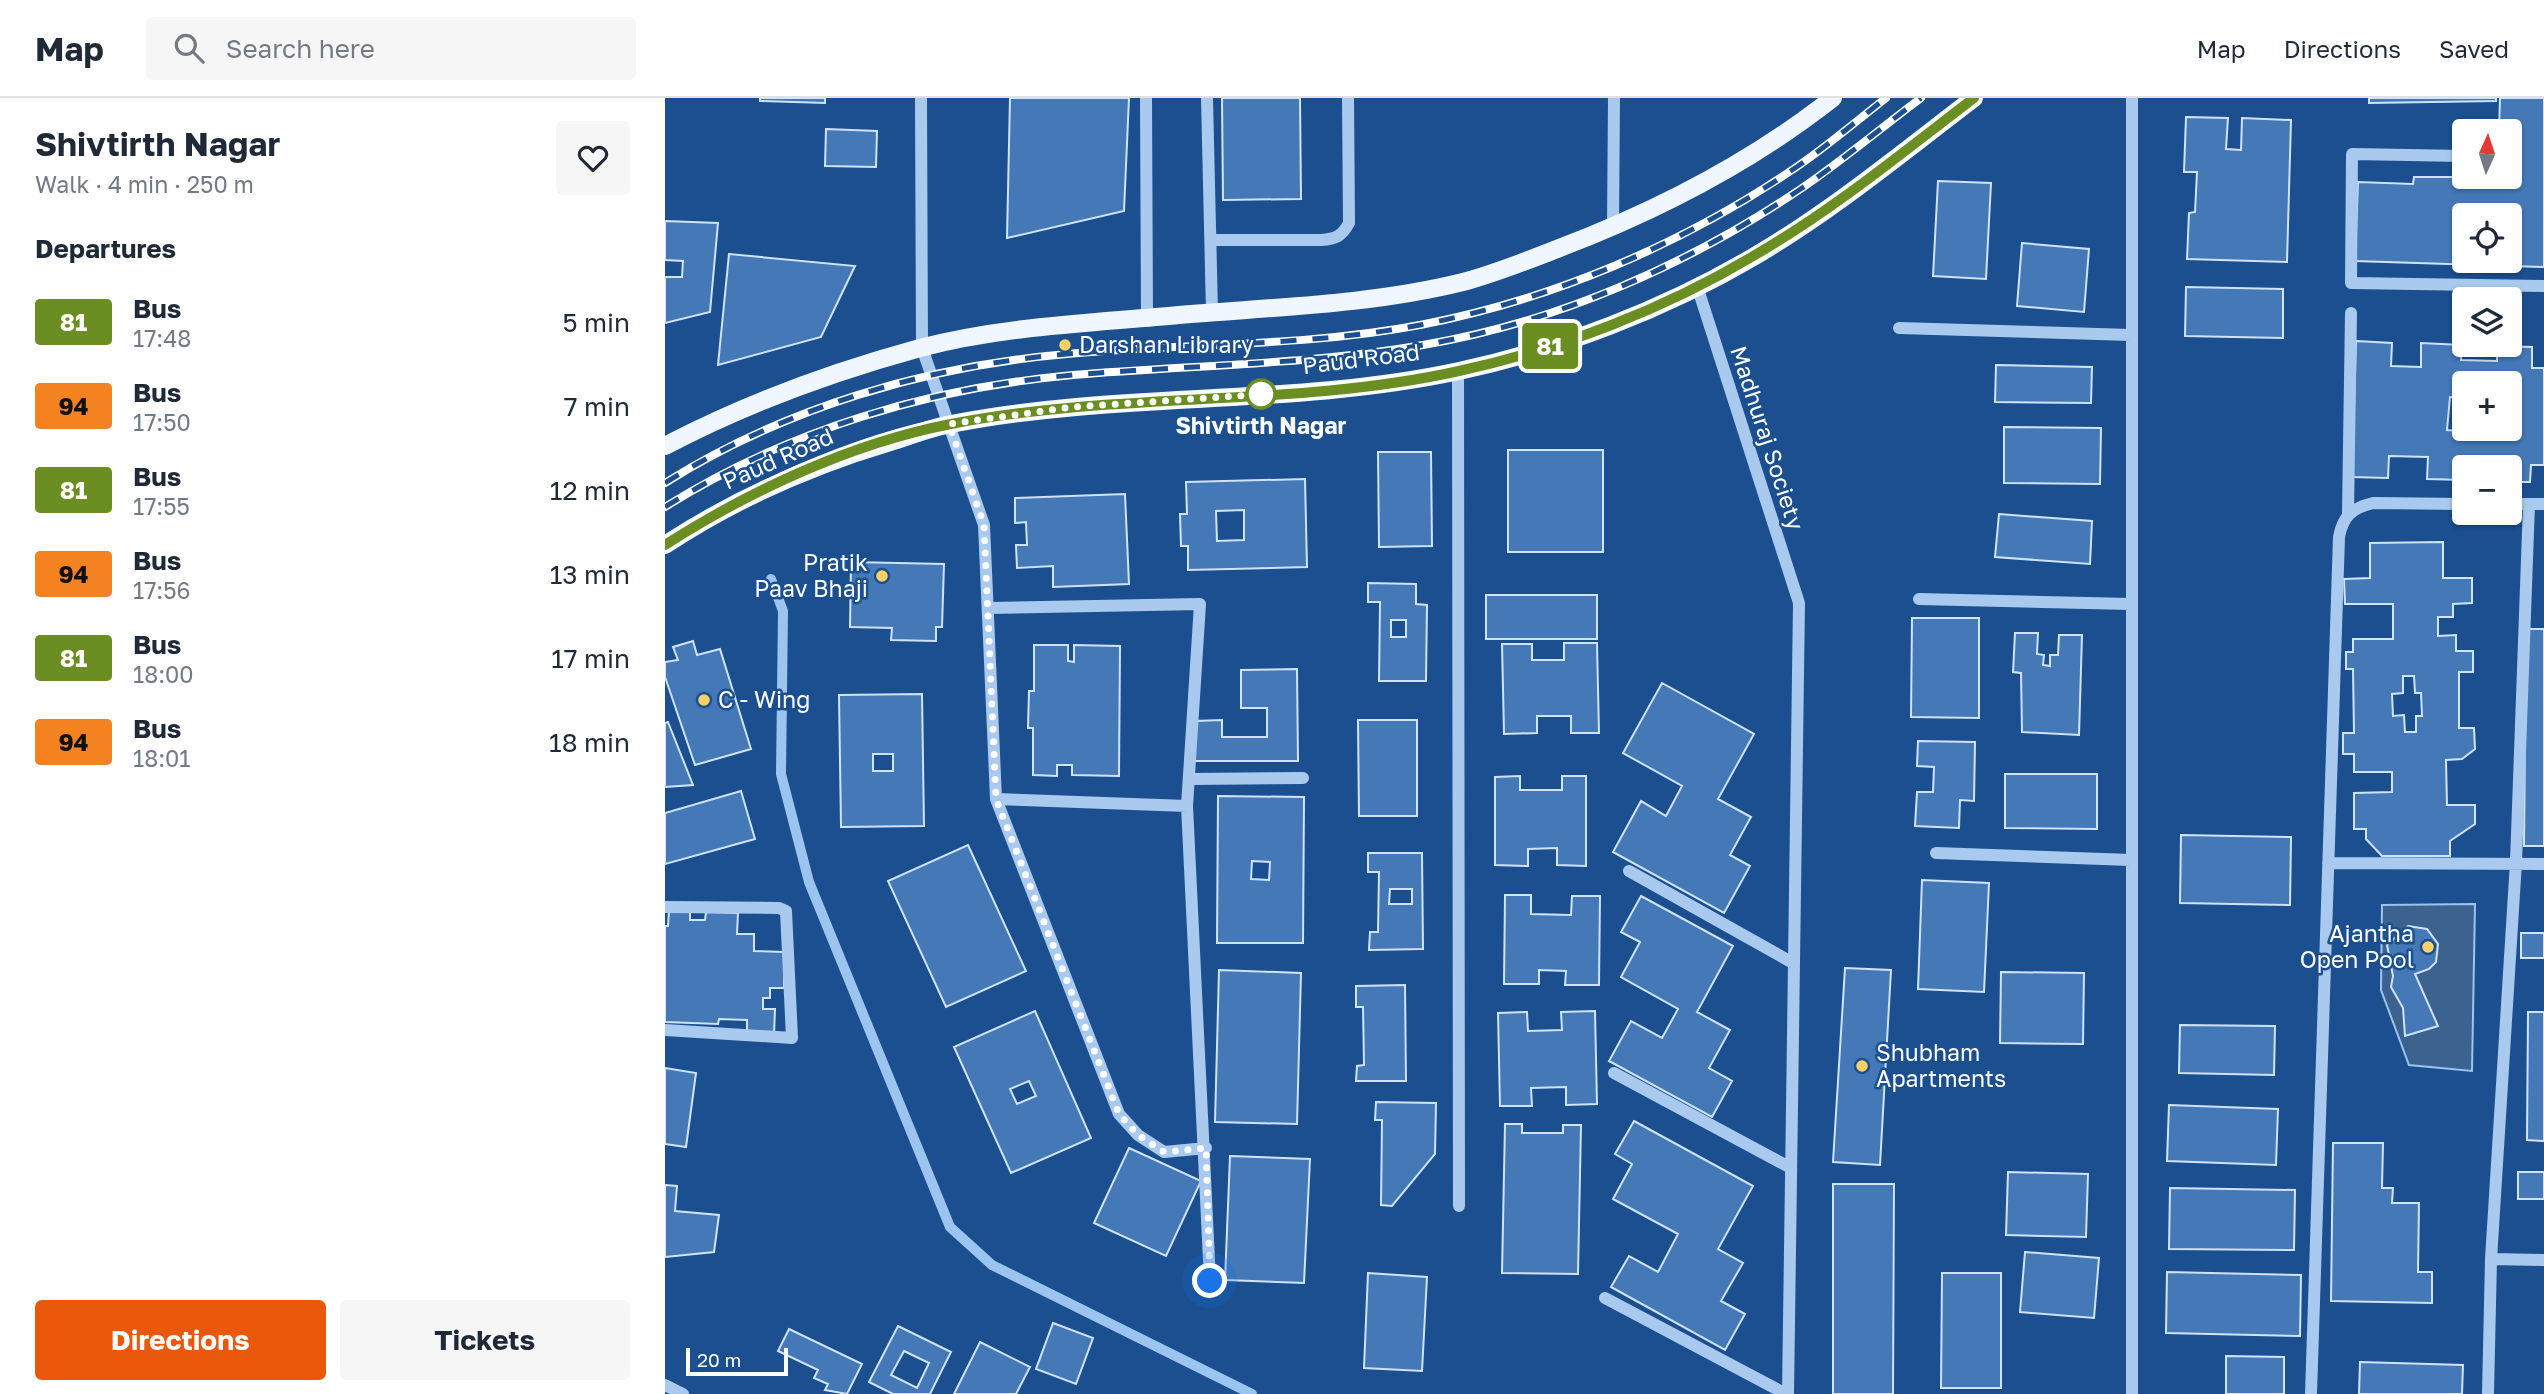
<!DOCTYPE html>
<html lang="en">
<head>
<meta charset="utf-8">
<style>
  :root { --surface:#fff; --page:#f6f6f7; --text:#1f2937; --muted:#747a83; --line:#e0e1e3; --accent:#ea580c }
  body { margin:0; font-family:"Golos Text",sans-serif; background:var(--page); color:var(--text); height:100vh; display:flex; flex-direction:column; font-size:26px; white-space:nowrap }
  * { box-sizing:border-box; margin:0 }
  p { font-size:23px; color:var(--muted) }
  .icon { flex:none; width:38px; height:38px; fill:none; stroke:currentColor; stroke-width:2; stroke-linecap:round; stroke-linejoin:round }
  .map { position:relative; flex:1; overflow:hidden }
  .panel { display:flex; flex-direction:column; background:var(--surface); width:665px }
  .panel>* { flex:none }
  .badge { padding:0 14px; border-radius:5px; font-size:24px; line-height:46px }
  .needle { width:46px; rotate:3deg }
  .controls { position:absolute; left:1787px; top:21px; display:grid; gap:14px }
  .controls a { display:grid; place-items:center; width:70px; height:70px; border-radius:7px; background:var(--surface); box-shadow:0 2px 5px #0004; font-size:35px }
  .scale { position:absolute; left:21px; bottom:18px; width:102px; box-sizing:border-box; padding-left:7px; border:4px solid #fff; border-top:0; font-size:19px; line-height:24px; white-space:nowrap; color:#fff; -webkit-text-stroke:5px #1b4f8f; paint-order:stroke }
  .you { position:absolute; width:35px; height:35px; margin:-18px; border:5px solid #fff; border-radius:50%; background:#1a73e8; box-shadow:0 0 0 10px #1a73e833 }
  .map>.badge { position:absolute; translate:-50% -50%; box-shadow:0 0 0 4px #fff }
  h2 { padding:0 35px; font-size:26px; line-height:63px }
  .round { display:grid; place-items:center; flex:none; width:74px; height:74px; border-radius:7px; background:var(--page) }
  .headline { display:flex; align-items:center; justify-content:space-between; height:119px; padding:0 35px }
  h1 { font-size:33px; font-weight:700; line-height:52px }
  .cta { display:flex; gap:14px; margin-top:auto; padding:14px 35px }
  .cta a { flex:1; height:80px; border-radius:7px; background:var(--accent); color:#fff; font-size:28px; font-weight:700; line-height:80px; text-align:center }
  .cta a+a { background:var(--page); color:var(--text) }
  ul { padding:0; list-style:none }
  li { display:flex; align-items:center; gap:21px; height:84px; padding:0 35px }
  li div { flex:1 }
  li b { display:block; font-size:26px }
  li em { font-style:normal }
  li .badge { min-width:77px; font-weight:700; text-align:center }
  header { display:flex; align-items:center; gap:42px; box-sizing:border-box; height:98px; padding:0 35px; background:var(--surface); border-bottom:2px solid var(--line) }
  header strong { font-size:33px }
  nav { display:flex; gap:38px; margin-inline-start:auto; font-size:24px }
  .search { width:490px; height:63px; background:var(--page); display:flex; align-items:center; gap:18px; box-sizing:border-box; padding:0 24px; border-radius:7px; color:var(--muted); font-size:26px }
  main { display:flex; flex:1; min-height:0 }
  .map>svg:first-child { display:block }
  .water { fill:#3c6290; stroke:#9cc4f0; stroke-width:2 }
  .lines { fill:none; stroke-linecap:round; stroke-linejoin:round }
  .stream { stroke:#9cc4f0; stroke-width:10 }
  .building { fill:#4478b7; stroke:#cfe3fa; stroke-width:2; fill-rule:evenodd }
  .minor { stroke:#a9c9ee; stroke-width:12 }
  .major { stroke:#f0f6ff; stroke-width:18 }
  .rail-casing { stroke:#fff; stroke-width:8 }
  .rail { stroke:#1b4f8f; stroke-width:5; stroke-dasharray:16; stroke-linecap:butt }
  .line-casing { stroke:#fff; stroke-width:16 }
  .line { stroke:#6b8e23; stroke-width:10 }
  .walk { stroke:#fff; stroke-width:7; stroke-dasharray:0 12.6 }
  .poi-dot { fill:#ffd166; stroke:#1b4f8f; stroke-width:2.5 }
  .stop-dot { fill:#fff; stroke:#6b8e23; stroke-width:3.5 }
  .labels { text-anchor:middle; stroke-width:5; stroke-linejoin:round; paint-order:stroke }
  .poi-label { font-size:23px; fill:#fff; stroke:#1b4f8f; text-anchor:start }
  .street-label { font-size:23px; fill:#fff; stroke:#1b4f8f }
  .stop-label { font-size:23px; font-weight:bold; fill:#fff; stroke:#1b4f8f }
</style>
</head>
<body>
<header>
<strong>Map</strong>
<div class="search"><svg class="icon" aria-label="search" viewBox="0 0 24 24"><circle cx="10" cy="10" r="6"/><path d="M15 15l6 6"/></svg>Search here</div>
<nav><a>Map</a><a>Directions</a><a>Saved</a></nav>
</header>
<main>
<section class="panel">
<div class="headline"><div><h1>Shivtirth Nagar</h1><p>Walk · 4 min · 250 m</p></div><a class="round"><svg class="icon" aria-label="heart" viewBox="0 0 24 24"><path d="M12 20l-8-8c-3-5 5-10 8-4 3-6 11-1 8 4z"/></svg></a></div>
<h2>Departures</h2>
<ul>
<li><span class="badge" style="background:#6b8e23;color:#fff">81</span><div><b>Bus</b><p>17:48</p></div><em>5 min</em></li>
<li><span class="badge" style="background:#f58220;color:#111">94</span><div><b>Bus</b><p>17:50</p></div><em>7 min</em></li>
<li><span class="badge" style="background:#6b8e23;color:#fff">81</span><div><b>Bus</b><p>17:55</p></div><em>12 min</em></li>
<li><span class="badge" style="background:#f58220;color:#111">94</span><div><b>Bus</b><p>17:56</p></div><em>13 min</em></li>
<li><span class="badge" style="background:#6b8e23;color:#fff">81</span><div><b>Bus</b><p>18:00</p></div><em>17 min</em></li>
<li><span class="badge" style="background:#f58220;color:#111">94</span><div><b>Bus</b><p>18:01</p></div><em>18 min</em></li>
</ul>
<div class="cta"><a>Directions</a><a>Tickets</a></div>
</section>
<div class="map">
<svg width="1879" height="1296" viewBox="0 0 1879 1296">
  <rect width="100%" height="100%" fill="#1b4f8f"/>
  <!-- water -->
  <path class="water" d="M1810,806L1807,973L1744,967L1716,892L1717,807Z"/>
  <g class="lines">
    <!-- stream -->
    <path class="stream" d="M106,481L118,513L116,676L144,784L285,1129L327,1167L587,1296"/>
  </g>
  <!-- building -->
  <path class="building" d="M95,0H160V5L95,3Z
    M345,0H464L459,113L342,140Z
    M557,0H635L636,101L558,102Z
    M1704,0H1831V3L1704,5Z
    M1835,0H1879V169L1690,163L1693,84L1748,86L1749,79H1844V33H1834ZM1799,117H1844V163H1799Z
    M1521,19L1563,20L1561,51L1576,52L1577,20L1626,22L1622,164L1522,161L1524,115L1530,114L1532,74H1519Z
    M161,31L212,33L211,69L160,68Z
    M1273,83L1326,85L1321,181L1268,178Z
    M0,123L53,125L45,214L0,225V179H17L18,163L0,162Z
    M1357,145L1424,151L1419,214L1352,208Z
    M64,156L190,168L156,239L53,267Z
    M1521,189L1618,191V240L1520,238Z
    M1691,243L1727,245L1726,268L1756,269V245L1797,247L1796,262L1832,263V248L1867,249V270H1879V367H1866L1865,384H1844V369H1799V382L1762,381L1763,359L1724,358L1723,380L1687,379ZM1799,285H1844V304H1851L1849,337L1782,332L1785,299L1799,300Z
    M1331,267L1427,269L1426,305L1330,304Z
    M1339,329L1436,330L1435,386L1339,385Z
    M843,352H938V454H843Z
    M713,354H766L767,448L714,449Z
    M640,381L642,469L523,472V448H516L515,416H522L521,384ZM579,412V442L552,443L551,413Z
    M460,396L464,486L388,489V468L352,470L351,447H362L361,424L350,425V400Z
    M1334,416L1427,423L1425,466L1330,459Z
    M1778,444V480H1807V505L1788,506V519H1773V538L1791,537V553H1808V574H1794V630H1809L1810,651L1797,661L1781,662L1782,707H1810V726L1785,743V758H1717L1701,741V731H1689V695L1727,694V674H1689V656H1678V635H1689L1688,571H1681V554H1688V541H1728V506H1680L1679,481L1705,480V445ZM1738,578H1749L1750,595H1756L1757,618H1751V634H1740L1739,617L1728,618L1727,596L1738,595Z
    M186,464L279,466L277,529H271V543L226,542L227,530L185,529Z
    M703,485L751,486V506L762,507L761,583H714L715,504H703ZM726,522H741V539H726Z
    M821,497H932V541H821Z
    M1247,520H1314V620L1246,619Z
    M1861,531H1879V748H1859Z
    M1350,535H1373L1372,556L1379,557L1378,567L1385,568V557H1393L1394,537H1417L1414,637L1357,634L1356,575L1348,574Z
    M28,543L32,557L55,551L86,651L30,667L0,579V564L13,562L8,549Z
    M899,545H932L934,635H906V618H872V635L839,636L837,546H867V562H899Z
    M369,547H403V563L409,564V547L455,548L454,678L407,677V667H392V678L368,677V630H363L364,593H369Z
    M632,571L633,663H530V623L557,622V639H602V610H576V572Z
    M997,585L1089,636L1053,701L1086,719L1065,757L1085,768L1059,815L948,754L976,703L1001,718L1017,688L958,655Z
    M257,596L259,728L176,729L174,597ZM208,656H228V673H208Z
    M693,622H752V718H694Z
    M3,624L28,687L0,689V625Z
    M1253,643L1310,644L1309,703L1295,702L1294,730L1250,728L1252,694H1268L1269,669L1252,668Z
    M1340,676H1432V731L1340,730Z
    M855,678V692H897V678H921V768L892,767V750L863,751V768L830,767V679Z
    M76,693L90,741L0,766V715Z
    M553,698L639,699L638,845H552ZM587,763L605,764L604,782L586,781Z
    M1516,737L1626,739L1625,807L1515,805Z
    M303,747L361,873L281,909L223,783Z
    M703,755H757L758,851L704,852L705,834H713L714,774H703ZM725,791H747V806H724Z
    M1257,782L1324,785L1319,894L1253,891Z
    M840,797H866V816L906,817L907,798H935L934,887H900L901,873L874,872V886H839Z
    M976,798L1068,848L1032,914L1065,932L1044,970L1067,983L1047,1019L944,963L966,923L997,940L1013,911L956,879L975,844L956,834Z
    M4,813L25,814V822H40L41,814L73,815L72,836H89V853L119,854V890H105V900H98V911H110L109,937L82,936V922L54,921L53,926L0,924V828H3Z
    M1743,828L1762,831L1773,846L1771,864L1764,871L1750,876L1773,928L1740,938L1738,910L1726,889L1728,878L1722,847Z
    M1856,835H1879V860H1856Z
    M1180,870L1226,872L1215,1067L1168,1064Z
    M554,872L636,875L632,1026L550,1024Z
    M1336,874L1419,875L1418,946L1335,945Z
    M740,887L741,983H691L692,968L699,967L698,909H691V888Z
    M370,913L426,1040L346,1075L289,949ZM364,983L371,998L352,1006L345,991Z
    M930,913L932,1006L901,1007V989L866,990L867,1008H835L833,915L862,914L863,933L897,932L896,914Z
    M1863,914H1879V1043L1862,1042Z
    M1515,927L1610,928L1609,977L1514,975Z
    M0,970L31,975L21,1049L0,1046Z
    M711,1004L771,1005L770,1056L727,1108L716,1107L717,1022H710Z
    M1504,1007L1613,1011L1611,1067L1502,1063Z
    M969,1023L1088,1088L1053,1151L1078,1165L1056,1203L1080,1216L1060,1252L946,1189L964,1158L993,1174L1013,1136L948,1101L967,1066L950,1056Z
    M840,1026H857V1035H898V1027H916L913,1176L837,1175Z
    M1668,1045H1718L1717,1090H1728L1727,1105H1754L1753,1174H1767V1205L1666,1203Z
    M464,1050L536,1083L501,1158L429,1125Z
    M565,1058L645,1061L639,1185L560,1182Z
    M1343,1074L1423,1076L1421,1139L1341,1137Z
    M1853,1074H1879V1101H1853Z
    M1168,1086H1229L1228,1296H1168Z
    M0,1087L12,1088L10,1113L54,1117L49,1154L0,1159Z
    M1505,1090L1630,1092L1629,1152L1504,1151Z
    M1360,1154L1434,1160L1429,1220L1355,1214Z
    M1502,1174L1636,1177L1635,1238L1501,1235Z
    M703,1175L762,1179L757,1273L699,1270Z
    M1277,1175H1336V1290H1276Z
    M388,1225L428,1240L411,1286L371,1271Z
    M233,1228L286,1254L265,1296H228L204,1284ZM239,1253L264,1265L252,1290L226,1277Z
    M124,1231L197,1266L182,1296L160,1292L163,1286L149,1280L153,1272L113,1253Z
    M315,1244L365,1269L351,1296H289Z
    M1561,1258L1619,1259V1296H1561Z
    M1695,1264L1798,1267L1797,1296H1694Z"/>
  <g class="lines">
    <!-- minor -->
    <path class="minor" d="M256,0L257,250L319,427L331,701L454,1016L473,1037L499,1054L541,1050
      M481,0L482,220
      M542,0L547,215
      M1799,58L1687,56L1686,185L1879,188
      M948,130L949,0
      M546,142H656C671,141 677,138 684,125L683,0
      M1032,188L1134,505L1123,1296
      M1234,230L1466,237
      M793,273L794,1108
      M1844,406H1879
      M1683,415L1686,215
      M1254,501L1466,506
      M323,510L535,506L522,708L545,1183
      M524,681L638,680
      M331,701L522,708
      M1271,755L1466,762
      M1663,765L1879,766
      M964,773L1128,865
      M0,809L114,810L121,813L127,940L0,932
      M949,975L1126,1070
      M1826,1161L1879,1162
      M940,1200L1121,1296
      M0,1287L18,1296
      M1467,1296V0
      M1646,1296L1674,439C1678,418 1687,410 1708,405L1799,406
      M1823,1296L1826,1161L1851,764L1864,406"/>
    <!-- major -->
    <path class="major" d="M0,348C80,306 167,274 255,250C338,228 429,225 514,217C608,209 705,207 798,184C829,176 861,163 892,151C992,113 1084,66 1168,0
      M0,447C70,401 144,368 225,344C245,338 265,330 286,326C453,293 627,309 794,273C896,251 1000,211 1090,158C1168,112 1238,54 1309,0"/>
    <!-- rail casing -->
    <g class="rail-casing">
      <path id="rail" d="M0,385C119,310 262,268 402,256C519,245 639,249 755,227C886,202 1016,147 1127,72C1160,50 1190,24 1221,0
        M0,409C123,332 264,290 408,277C525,267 643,267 758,247C893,224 1025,166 1137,90C1178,62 1216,30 1256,0"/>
    </g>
    <!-- rail -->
    <use href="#rail" class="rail"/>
  </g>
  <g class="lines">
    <!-- line casing -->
    <g class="line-casing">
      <path id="line" d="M0,447C84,393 187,345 286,326C453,293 627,310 794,273C896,251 1000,211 1090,157C1168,112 1238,54 1309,0"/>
    </g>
    <!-- line -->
    <use href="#line" class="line"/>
    <!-- walk -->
    <path class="walk" d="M545,1183L541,1050L499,1054L473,1037L454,1016L331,701L319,427L284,326L408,309L602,296H596"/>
  </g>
  <!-- markers -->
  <g class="poi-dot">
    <circle cx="400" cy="247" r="7"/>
    <circle cx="217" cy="478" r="7"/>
    <circle cx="39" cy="602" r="7"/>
    <circle cx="1763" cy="849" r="7"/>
    <circle cx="1197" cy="968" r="7"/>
  </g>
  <circle class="stop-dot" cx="596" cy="296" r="14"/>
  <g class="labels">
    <!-- poi labels -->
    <g class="poi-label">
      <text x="414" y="255">Darshan Library</text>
      <text x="203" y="473" text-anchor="end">Pratik<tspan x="203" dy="26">Paav Bhaji</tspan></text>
      <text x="53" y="610">C - Wing</text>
      <text x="1749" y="844" text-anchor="end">Ajantha<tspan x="1749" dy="26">Open Pool</tspan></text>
      <text x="1211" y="963">Shubham<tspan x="1211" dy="26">Apartments</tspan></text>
    </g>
    <!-- street labels -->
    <g class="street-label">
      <text transform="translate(696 261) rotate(-7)" y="8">Paud Road</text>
      <text transform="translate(1102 340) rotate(72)" y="8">Madhuraj Society</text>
      <text transform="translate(113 361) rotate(-24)" y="8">Paud Road</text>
    </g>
    <!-- stop labels -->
    <g class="stop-label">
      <text x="596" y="336">Shivtirth Nagar</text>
    </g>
  </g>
</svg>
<div class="controls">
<a><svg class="needle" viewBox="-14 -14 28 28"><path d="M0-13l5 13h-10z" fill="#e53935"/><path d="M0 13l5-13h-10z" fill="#747a83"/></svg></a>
<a><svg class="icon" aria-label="locate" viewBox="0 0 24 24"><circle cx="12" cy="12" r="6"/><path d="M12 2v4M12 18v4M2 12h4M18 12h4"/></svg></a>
<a><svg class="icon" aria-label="layers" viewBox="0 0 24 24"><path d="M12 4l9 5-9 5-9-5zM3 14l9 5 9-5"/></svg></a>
<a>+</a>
<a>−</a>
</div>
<div class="scale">20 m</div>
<div class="you" style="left:545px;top:1183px"></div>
<b class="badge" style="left:885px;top:248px;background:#6b8e23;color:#fff">81</b>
</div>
</main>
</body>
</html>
